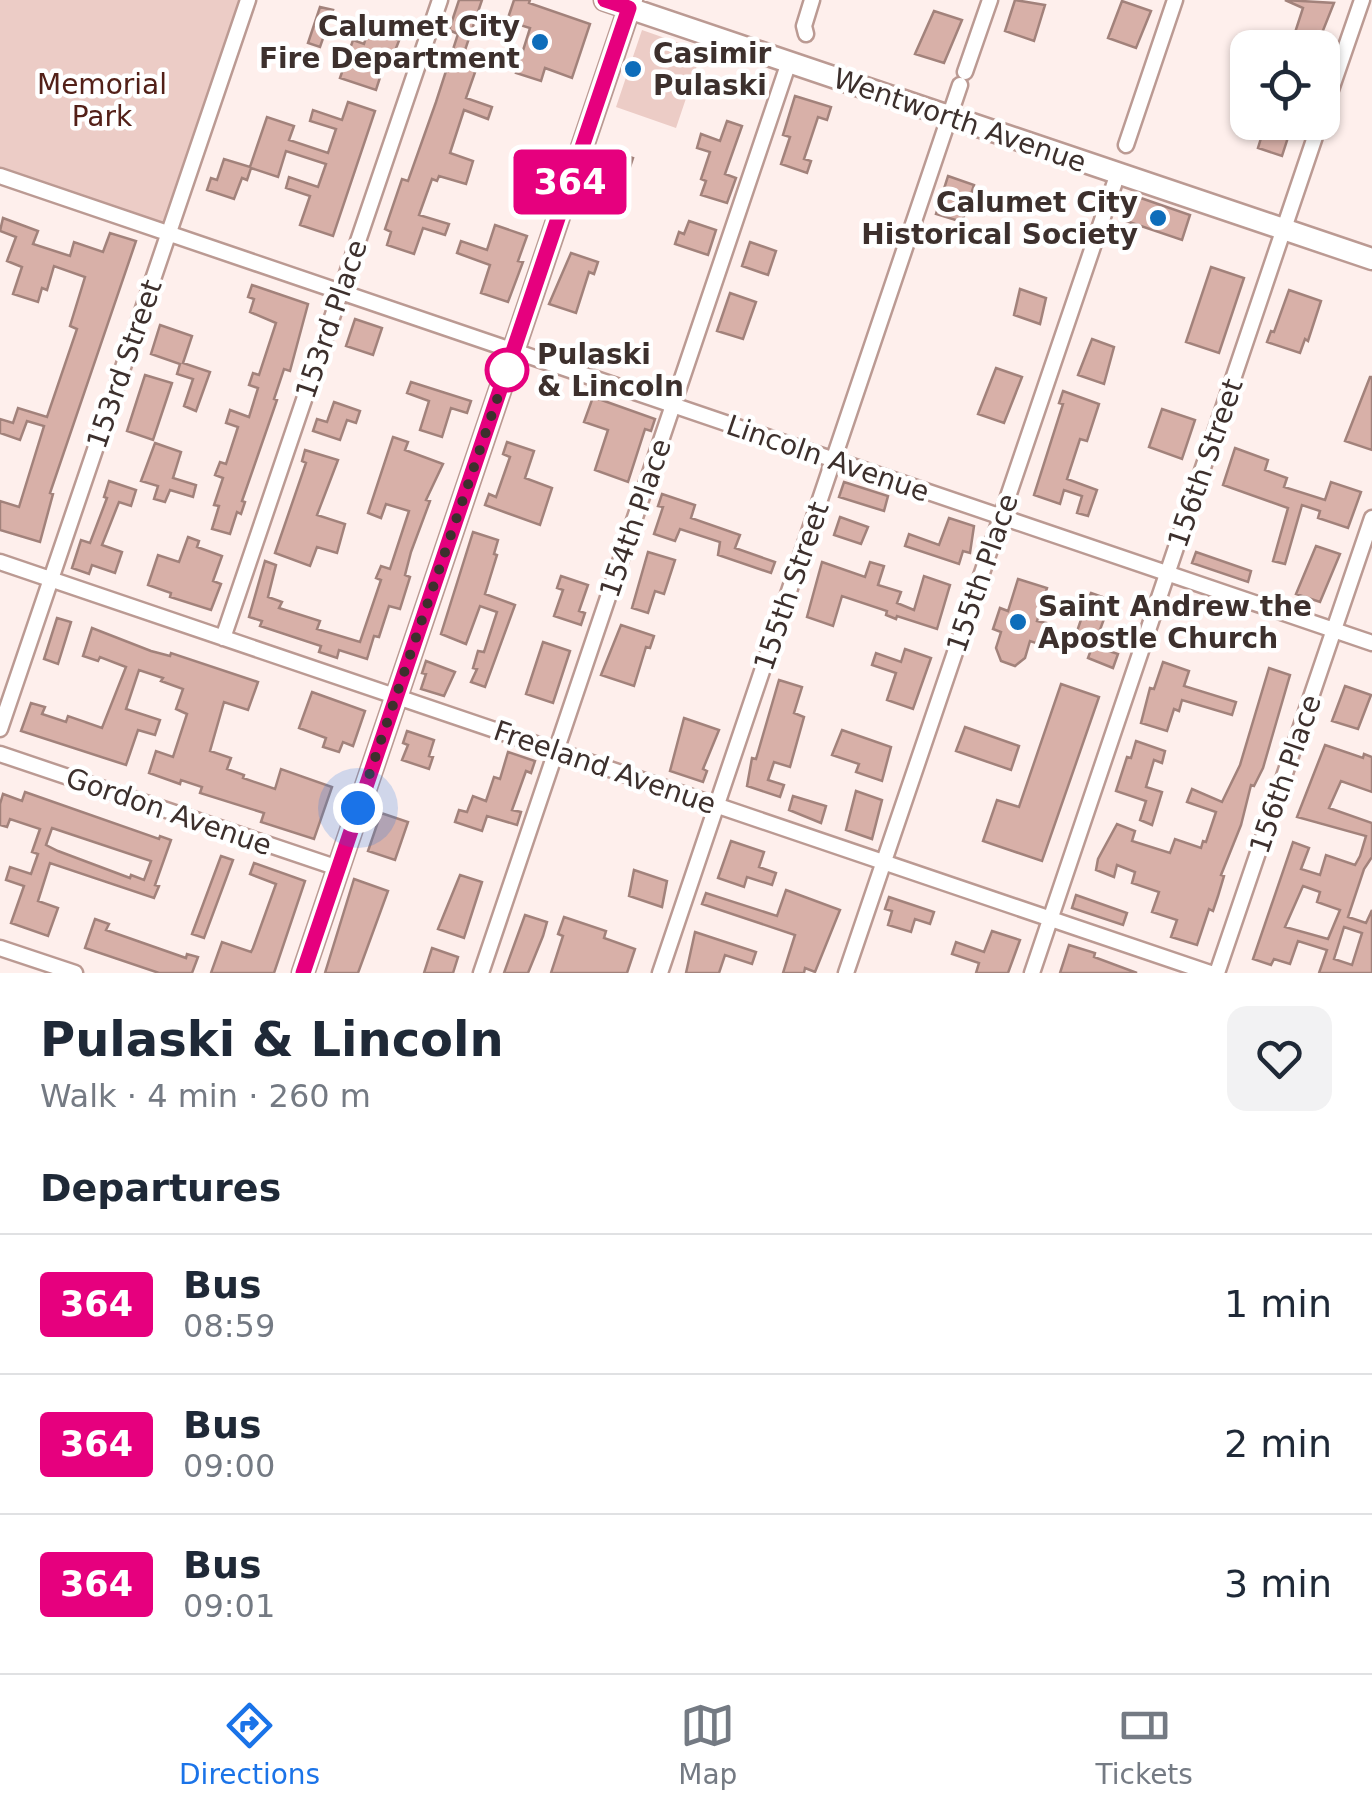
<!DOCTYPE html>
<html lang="en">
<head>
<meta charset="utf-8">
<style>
  :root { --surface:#fff; --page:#f2f2f3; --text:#1f2937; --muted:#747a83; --line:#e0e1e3; --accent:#1a73e8 }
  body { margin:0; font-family:"DejaVu Sans",sans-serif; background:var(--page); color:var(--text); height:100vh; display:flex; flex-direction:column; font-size:38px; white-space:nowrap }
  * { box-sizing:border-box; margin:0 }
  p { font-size:32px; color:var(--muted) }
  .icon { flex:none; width:55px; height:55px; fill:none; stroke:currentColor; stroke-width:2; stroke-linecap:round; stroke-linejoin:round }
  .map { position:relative; height:973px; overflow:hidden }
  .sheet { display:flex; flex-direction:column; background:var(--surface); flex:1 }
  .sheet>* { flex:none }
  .badge { padding:0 20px; border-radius:8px; font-size:35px; line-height:65px }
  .tools { position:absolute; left:1230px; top:30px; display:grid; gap:20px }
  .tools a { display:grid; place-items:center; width:110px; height:110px; border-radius:20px; background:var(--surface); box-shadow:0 2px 8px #0004; font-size:50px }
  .you { position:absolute; width:50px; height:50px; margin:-25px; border:8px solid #fff; border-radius:50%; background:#1a73e8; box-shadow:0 0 0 15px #1a73e833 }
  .map>.badge { position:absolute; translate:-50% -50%; box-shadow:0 0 0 5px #fff }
  h2 { padding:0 40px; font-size:38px; line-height:90px }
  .round { display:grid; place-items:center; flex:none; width:105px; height:105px; border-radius:20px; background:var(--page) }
  .summary { display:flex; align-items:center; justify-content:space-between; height:170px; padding:0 40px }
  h1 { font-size:48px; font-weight:700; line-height:75px }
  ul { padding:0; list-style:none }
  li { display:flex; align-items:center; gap:30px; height:140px; padding:0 40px; border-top:2px solid var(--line) }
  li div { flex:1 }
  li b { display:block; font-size:38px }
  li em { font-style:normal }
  li .badge { min-width:110px; font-weight:700; text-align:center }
  .menu { display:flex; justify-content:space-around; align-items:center; height:140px; border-top:2px solid var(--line); background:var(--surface); font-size:28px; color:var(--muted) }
  .menu a { display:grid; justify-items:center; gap:5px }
  .menu .selected { color:var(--accent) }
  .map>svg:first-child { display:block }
  .green { fill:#ecccc6 }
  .building { fill:#d8b0a8; stroke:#a2827b; stroke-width:2.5; fill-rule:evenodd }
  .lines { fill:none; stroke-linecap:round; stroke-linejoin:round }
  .street-casing { stroke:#bb9a93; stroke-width:19 }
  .secondary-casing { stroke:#bb9a93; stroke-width:25 }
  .street { stroke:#fff; stroke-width:14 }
  .secondary { stroke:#fff; stroke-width:20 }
  .line-casing { stroke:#fff; stroke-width:22 }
  .line { stroke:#e6007e; stroke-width:15 }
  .walk { stroke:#3d302d; stroke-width:10; stroke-dasharray:0 18 }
  .poi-dot { fill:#0e6dba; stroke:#fff; stroke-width:4 }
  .stop-dot { fill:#fff; stroke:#e6007e; stroke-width:5 }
  .labels { text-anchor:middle; stroke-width:9; stroke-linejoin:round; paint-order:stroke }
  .poi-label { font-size:28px; font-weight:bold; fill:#3d302d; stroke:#fff; text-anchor:end }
  .park-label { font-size:28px; fill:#532018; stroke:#fff }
  .street-label { font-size:28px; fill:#3d302d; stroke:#fff }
  .stop-label { font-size:28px; font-weight:bold; fill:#3d302d; stroke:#fff; text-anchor:start }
</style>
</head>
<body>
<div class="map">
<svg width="1372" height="973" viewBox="0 0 1372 973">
  <rect width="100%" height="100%" fill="#feefec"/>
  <!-- green -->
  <path class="green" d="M0,0H241L164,221L157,224L0,171Z
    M642,30L702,51L676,128L616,107Z"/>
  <!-- building -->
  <path class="building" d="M459,0H482L464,53L480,58L466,98L492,107L488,119L464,110L450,153L473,161L466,184L439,176L437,181L432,179L419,215L449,224L445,235L423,228L414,254L387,245L391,232L385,229L402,179L408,181L436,102L458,34L449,30Z
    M514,0H530L529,3L590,24L572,78L545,68L541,81L516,73L530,28L507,21Z
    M1015,0L1045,5L1034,41L1005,31Z
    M1285,0L1334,3L1316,48H1290L1303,8Z
    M1122,1L1151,11L1136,48L1108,38Z
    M320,7L333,10L320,47L308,43Z
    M934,11L962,20L944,63L915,54Z
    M369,28L400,38L388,69L383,68L376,90L340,78L353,40L364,44Z
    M795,96L831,107L827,120L818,117L804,159L811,161L807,173L781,164L790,137L783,135Z
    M348,102L375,111L333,236L300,225L310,196L286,188L289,177L318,187L326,164L286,151L278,177L251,168L247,180L242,178L234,199L207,190L211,178L217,180L224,159L250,167L267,117L294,126L289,140L328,153L336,129L310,121L313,110L342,120Z
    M727,121L742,126L725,174L736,178L727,203L701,195L706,181L701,179L710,152L697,148L701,134L720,141Z
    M1274,122H1293L1282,156L1258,148L1262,135L1270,137Z
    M606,149L633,158L616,209L589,200Z
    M948,176L974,185L962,222L936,214Z
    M1135,196L1190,215L1182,240L1126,221Z
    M3,218L38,231L33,244L70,256L74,242L103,252L110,233L136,241L50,493L53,494L40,542L0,530V501L19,507L44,426L27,421L20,440L0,433V419L13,423L18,408L47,417L77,329L70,326L85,277L54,266L47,290L42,288L38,302L13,294L22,267L7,261L16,237L0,231Z
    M689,221L716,230L708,255L675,244L679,232L684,234Z
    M495,225L527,236L518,261L523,262L508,302L481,293L490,265L457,253L461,241L487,250Z
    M750,242L776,251L768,275L742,266Z
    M571,253L598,262L594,274L589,272L576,313L549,304Z
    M1211,267L1244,278L1219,353L1186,342Z
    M252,285L308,304L290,371L284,369L274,399L277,400L242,501L245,502L241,514L237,512L230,534L212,529L219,506L214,505L223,478L215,475L220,462L226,464L238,427L226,423L230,410L249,417L258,388L249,385L253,373L259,375L276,323L250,312L254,299L248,297Z
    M1020,289L1046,298L1040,324L1014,315Z
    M1289,290L1321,301L1308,341L1305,339L1300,353L1267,342L1271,331L1274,332Z
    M730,293L756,302L743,339L717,331Z
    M355,319L382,328L373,355L346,346Z
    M160,325L192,336L183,363L210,372L196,411L184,406L193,379L177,374L180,364L151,354Z
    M1092,339L1114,347L1104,384L1078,375Z
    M996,368L1022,377L1004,423L978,414Z
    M145,375L172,383L153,440L127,431Z
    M1370,377H1372V450L1345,441Z
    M411,382L471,401L467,413L451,408L442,437L420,430L429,401L407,393Z
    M1063,391L1099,404L1087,441L1080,439L1067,479L1097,490L1088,516L1077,513L1082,496L1064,490L1060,504L1034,495L1063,404L1059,403Z
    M593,397L655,419L651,431L645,429L628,482L595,470L608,430L584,422Z
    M334,402L360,411L356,423L347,420L340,440L313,431L317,419L327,422Z
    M1162,409L1195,420L1182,459L1149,447Z
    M393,437L408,442L405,450L443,464L426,500L430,501L411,552L405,575L410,577L400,609L389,606L379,637L374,636L367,659L339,650L337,658L319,652L321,646L260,626L262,621L249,617L265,561L276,565L268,597L282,602L279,608L320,621L317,629L360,642L381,580L376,578L381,566L390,569L409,511L386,504L381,518L368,513Z
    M507,442L534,451L525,478L552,488L540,525L485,505L489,494L496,497L510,457L503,454Z
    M155,443L181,452L173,478L196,485L193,497L170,490L165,502L154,499L158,486L141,481Z
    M1235,448L1268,460L1265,470L1287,478L1284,487L1325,500L1331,482L1361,492L1348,528L1318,518L1320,511L1302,505L1285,564L1273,561L1288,508L1223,485Z
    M305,450L338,460L317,515L345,524L337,553L317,547L310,566L275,553L306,463L302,461Z
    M109,481L136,490L131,506L119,502L102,545L122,552L115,573L92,565L89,574L72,568L81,540L90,543L107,498L104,497Z
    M844,482L888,496L884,511L839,497Z
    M662,494L695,505L691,518L740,535L735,548L775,562L771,573L718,555L720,542L680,529L675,541L654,534L663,507L658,506Z
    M840,517L868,527L861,544L834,535Z
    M949,518L974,526L970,553L963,551L959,564L905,546L909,534L939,545Z
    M473,532L498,540L494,554L497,555L485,594L515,605L485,687L471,682L477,669L473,668L478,651L484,652L497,612L480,606L466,644L441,634Z
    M188,537L199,541L197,547L222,556L213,581L221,584L211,610L170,597L171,593L148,585L158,555L179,562Z
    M1316,546L1340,554L1320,602L1296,594Z
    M648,552L675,560L664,594L655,591L648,613L632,608Z
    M1196,552L1251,571L1248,582L1192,563Z
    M822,562L865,577L870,562L884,566L878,585L901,592L897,603L914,610L924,576L950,585L937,629L897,616L896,619L886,615L887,611L842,596L833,626L807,617Z
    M561,576L588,585L579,611L585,613L581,625L554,616L563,590L557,588Z
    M1018,579L1047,588L1037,621L1046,623L1039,644L1030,641L1025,658L1015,666L1001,661L996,648L1001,632L993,629L1000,608L1008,611Z
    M1091,593L1111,600L1094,646L1118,654L1113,668L1088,658L1091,650L1073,643L1084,611L1077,608L1081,595L1089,598Z
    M57,618L71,622L58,664L44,659Z
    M621,625L654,636L650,648L646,647L634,686L601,675Z
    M92,628L151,651L170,656L171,653L258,682L248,710L224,702L210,751L231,758L227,769L244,775L243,778L275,789L281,769L332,787L314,839L261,822L264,813L200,793L202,787L181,780L180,784L149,773L156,751L173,757L187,714L176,709L183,689L161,681L163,678L139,670L126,709L160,720L155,735L138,730L126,765L21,731L31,703L45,707L42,714L66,722L68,716L102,728L126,667L100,657L98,661L83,656Z
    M543,642L570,651L553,703L526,694Z
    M905,649L931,658L913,709L887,700L896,673L872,665L876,653L901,662Z
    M426,661L455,672L444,696L421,689L426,674L422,673Z
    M1163,662L1189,671L1184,686L1236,702L1232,715L1182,700L1179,711L1174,709L1167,731L1141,723L1150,688L1154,689Z
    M1269,668L1290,675L1263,768L1254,786L1251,785L1241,825L1221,875L1224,876L1218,896L1213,911L1209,909L1197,945L1171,937L1177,920L1152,912L1159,892L1132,883L1135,872L1117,865L1114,877L1096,870L1098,859L1117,824L1135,831L1132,841L1170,853L1175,839L1201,848L1203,841L1206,842L1216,812L1187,802L1192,789L1222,802L1240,765Z
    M779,680L802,687L794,713L804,717L790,767L774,762L768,780L784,785L780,797L747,786L752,758L756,759Z
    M1061,684L1099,697L1042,861L983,841L997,800L1019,807Z
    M1345,686L1371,695L1358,729L1332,721Z
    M312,692L365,711L353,746L343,742L339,752L323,747L326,738L299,728Z
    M684,718L719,730L703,769L707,771L703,782L670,771Z
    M965,727L1019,746L1011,770L956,751Z
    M842,730L891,747L882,781L856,772L859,764L832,755Z
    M407,731L434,740L429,756L433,757L429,769L402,760L408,745L403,743Z
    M1136,741L1165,751L1162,763L1154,760L1146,787L1162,792L1152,825L1140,820L1146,801L1116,791L1127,757L1131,758Z
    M1325,745L1363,758L1364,754L1372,757V792L1341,781L1329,808L1372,823V857L1364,869L1348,917L1366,923L1372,910V973H1319L1327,950L1298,941L1290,964L1274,959L1271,965L1253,959L1293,842L1309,848L1301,869L1320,875L1326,855L1355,865L1360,856L1366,836L1297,817ZM1303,886L1320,892L1317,902L1340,910L1328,939L1285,927ZM1344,927L1362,933L1352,965L1334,959Z
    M508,752L535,761L531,773L526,771L512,810L521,812L517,825L487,816L482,831L455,822L459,810L467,812L473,796L486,801L494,777L500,779Z
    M856,791L882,800L872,839L846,830Z
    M25,792L159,839L160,836L171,840L155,885L159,886L154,898L50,863L38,901L58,908L48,936L11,923L24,886L6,880L10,867L31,874L38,854L32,852L40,829L10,819L7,827L0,825V804L3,794L22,801ZM52,828L151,861L144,880L131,875L130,878L58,851L46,845Z
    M793,796L826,806L821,823L789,810Z
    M381,813L408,822L395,860L368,851Z
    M731,841L764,852L759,867L776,873L772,885L747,877L744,887L718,878Z
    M221,856L233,860L204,938L192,934Z
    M254,863L305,881L274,973H211L222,942L251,952L253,948L276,884L250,874Z
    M634,870L667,881L662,907L629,896Z
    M460,875L482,882L464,938L438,929Z
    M354,879L388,891L358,973H325Z
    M786,890L840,910L815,972L805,968L804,973H783L795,935L702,904L706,893L777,916Z
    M1076,895L1127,913L1123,925L1072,908Z
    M889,897L934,912L930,924L915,919L911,932L888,925L892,911L885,909Z
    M525,915L547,922L543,936L528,973H504Z
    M564,917L606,931L604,938L635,949L627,973H551L563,936L558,934Z
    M95,919L109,924L106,930L186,958L187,954L198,957L192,973H159L85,948Z
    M992,931L1020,940L1008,973H976L979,963L952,954L956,942L984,952Z
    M695,932L756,952L752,964L725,955L719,973H686Z
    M1069,945L1095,953L1094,957L1137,973H1060Z
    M432,948L458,957L453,973H424Z"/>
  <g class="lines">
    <!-- street casing -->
    <g class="street-casing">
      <path id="street" d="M806,34L804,26L812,0
        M965,72L990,0
        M1322,116L1362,0
        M1126,145L1175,0
        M0,176L1372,643
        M0,562L1210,973
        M223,638L440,0
        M0,729L248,0
        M0,754L338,868
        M0,948L75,973
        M481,973L789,62
        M660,973L960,85
        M846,973L1118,173
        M1032,973L1320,122
        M1217,973L1372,518"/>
    </g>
    <!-- secondary casing -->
    <g class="secondary-casing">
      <path id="secondary" d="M605,0L1372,259
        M303,973L632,0"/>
    </g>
    <!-- street -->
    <use href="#street" class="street"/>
    <!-- secondary -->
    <use href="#secondary" class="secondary"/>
  </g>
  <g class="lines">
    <!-- line casing -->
    <g class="line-casing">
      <path id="line" d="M303,973L629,8L605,0"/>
    </g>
    <!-- line -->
    <use href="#line" class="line"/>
    <!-- walk -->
    <path class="walk" d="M358,808L507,370"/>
  </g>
  <!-- markers -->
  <g class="poi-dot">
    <circle cx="540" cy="42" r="10"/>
    <circle cx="633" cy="69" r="10"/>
    <circle cx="1158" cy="218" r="10"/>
    <circle cx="1018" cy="622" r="10"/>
  </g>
  <circle class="stop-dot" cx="507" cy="370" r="20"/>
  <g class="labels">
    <!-- poi labels -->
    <g class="poi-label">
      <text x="520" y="36">Calumet City<tspan x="520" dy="32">Fire Department</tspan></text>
      <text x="653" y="63" text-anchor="start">Casimir<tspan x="653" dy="32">Pulaski</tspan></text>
      <text x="1138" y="212">Calumet City<tspan x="1138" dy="32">Historical Society</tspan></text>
      <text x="1038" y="616" text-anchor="start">Saint Andrew the<tspan x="1038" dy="32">Apostle Church</tspan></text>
    </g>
    <!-- park labels -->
    <g class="park-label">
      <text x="102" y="94">Memorial<tspan x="102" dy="32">Park</tspan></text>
    </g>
    <!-- street labels -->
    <g class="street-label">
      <text transform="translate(960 120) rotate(19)" y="10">Wentworth Avenue</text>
      <text transform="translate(331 319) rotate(-71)" y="10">153rd Place</text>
      <text transform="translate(124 364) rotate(-71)" y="10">153rd Street</text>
      <text transform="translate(828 458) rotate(19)" y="10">Lincoln Avenue</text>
      <text transform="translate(1205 463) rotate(-71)" y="10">156th Street</text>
      <text transform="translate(635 518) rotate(-71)" y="10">154th Place</text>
      <text transform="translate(982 573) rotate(-71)" y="10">155th Place</text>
      <text transform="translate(791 586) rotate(-71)" y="10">155th Street</text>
      <text transform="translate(605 767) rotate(19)" y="10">Freeland Avenue</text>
      <text transform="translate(1285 774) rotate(-71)" y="10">156th Place</text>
      <text transform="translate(169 811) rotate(19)" y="10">Gordon Avenue</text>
    </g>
    <!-- stop labels -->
    <g class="stop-label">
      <text x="537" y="364">Pulaski<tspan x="537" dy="32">&amp; Lincoln</tspan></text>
    </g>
  </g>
</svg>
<div class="tools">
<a><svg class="icon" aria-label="locate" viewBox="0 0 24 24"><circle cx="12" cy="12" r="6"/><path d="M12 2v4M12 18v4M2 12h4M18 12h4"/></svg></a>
</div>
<div class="you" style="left:358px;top:808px"></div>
<b class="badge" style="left:570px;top:182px;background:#e6007e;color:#fff">364</b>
</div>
<section class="sheet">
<div class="summary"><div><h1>Pulaski &amp; Lincoln</h1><p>Walk · 4 min · 260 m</p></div><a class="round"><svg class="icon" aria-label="heart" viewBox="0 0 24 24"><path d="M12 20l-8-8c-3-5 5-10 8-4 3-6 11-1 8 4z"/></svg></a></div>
<h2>Departures</h2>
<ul>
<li><span class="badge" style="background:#e6007e;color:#fff">364</span><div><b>Bus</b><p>08:59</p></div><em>1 min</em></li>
<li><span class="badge" style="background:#e6007e;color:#fff">364</span><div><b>Bus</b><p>09:00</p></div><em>2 min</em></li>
<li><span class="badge" style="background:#e6007e;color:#fff">364</span><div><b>Bus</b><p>09:01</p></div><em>3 min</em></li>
</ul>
</section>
<nav class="menu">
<a class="selected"><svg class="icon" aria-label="directions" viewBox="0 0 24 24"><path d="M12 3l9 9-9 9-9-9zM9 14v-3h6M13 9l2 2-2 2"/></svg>Directions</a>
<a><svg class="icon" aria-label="map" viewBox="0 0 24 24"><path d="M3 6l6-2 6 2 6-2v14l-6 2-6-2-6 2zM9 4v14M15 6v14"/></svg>Map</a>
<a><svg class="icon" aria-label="tickets" viewBox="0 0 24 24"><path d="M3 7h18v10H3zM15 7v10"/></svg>Tickets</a>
</nav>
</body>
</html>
